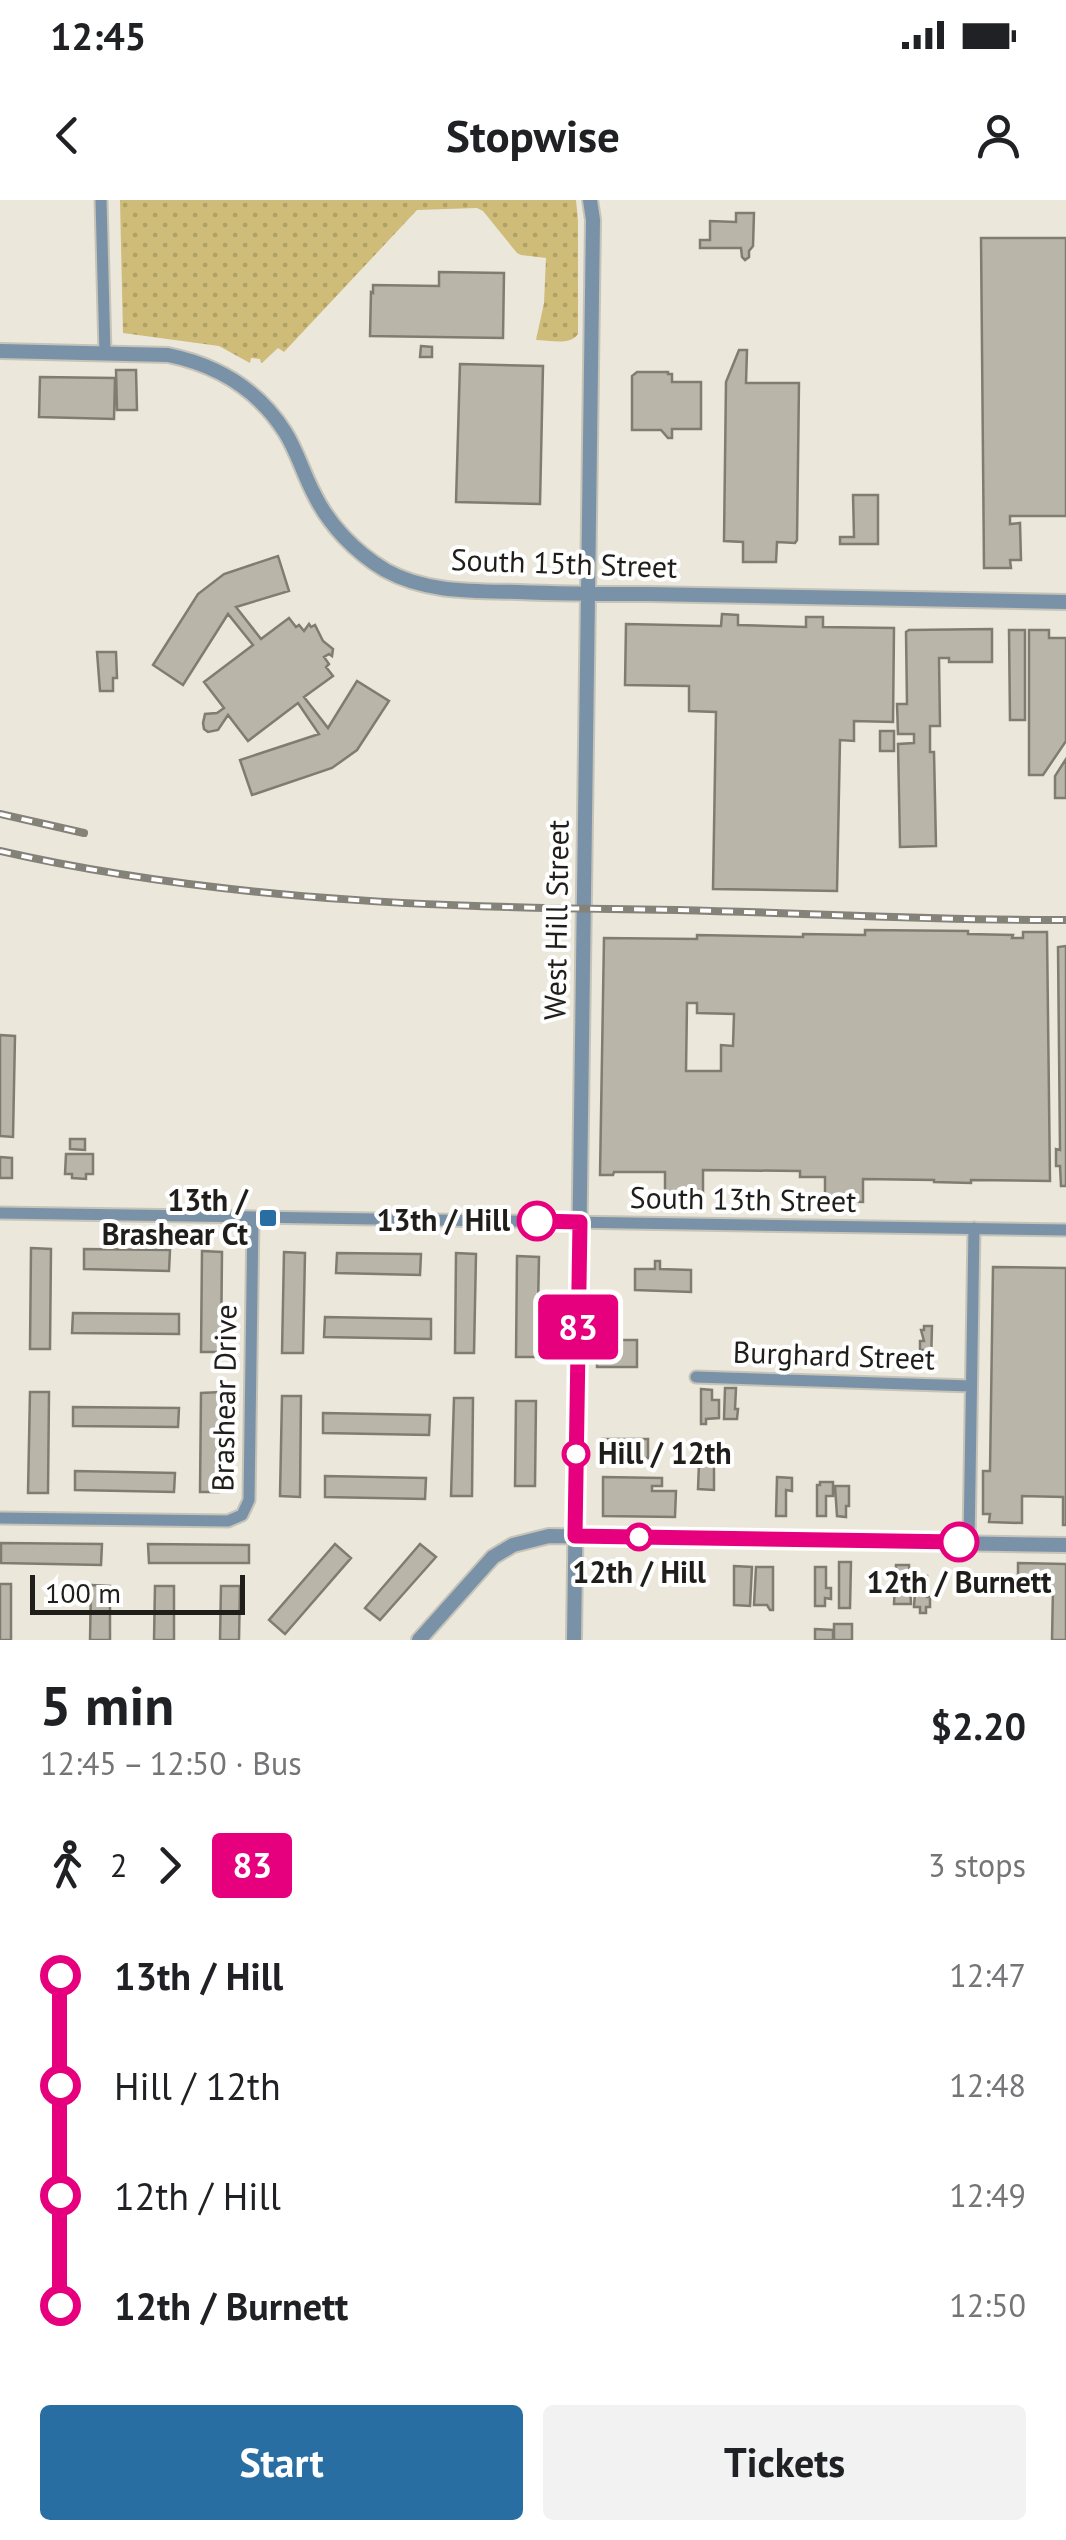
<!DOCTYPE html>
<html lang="en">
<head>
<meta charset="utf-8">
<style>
  :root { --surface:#fff; --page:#f2f2f2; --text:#202124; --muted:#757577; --accent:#286ea3 }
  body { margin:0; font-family:"PT Sans",sans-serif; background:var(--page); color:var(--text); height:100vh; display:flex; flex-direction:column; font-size:38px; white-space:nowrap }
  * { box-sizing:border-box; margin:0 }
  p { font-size:32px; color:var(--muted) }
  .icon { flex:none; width:55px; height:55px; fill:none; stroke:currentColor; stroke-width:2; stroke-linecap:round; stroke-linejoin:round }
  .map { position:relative; height:1440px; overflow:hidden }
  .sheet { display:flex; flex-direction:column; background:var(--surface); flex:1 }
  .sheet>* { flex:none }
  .badge { padding:0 20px; border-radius:8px; font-size:35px; line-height:65px }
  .scale { position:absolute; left:30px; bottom:25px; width:215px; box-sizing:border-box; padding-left:10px; border:5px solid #1f1e1a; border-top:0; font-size:28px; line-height:35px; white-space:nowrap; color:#1f1e1a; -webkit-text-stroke:8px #fff; paint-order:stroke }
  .map>.badge { position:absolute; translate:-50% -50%; box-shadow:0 0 0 5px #fff }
  .legs { display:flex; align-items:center; gap:15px; height:110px; padding:0 40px; font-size:32px }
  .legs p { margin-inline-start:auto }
  .headline { display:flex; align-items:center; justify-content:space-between; height:170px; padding:0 40px }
  h1 { font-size:55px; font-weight:700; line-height:75px }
  .cta { display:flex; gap:20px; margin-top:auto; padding:20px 40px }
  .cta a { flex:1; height:115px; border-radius:10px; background:var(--accent); color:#fff; font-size:40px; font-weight:700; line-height:115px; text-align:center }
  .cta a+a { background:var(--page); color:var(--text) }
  ul { padding:0 40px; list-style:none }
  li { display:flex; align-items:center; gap:35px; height:110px; font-size:38px }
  li i { display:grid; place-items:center; width:15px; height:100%; margin:0 12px; background:currentColor }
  li i::after { content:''; width:25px; height:25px; margin:-12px; border:8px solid; border-radius:50%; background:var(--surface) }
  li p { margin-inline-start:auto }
  li:first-child i { background:linear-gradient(#0000 50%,currentColor 0) }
  li:last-child i { background:linear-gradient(currentColor 50%,#0000 0) }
  .status { display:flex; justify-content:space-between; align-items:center; height:70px; padding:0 50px; background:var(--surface); direction:ltr }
  .status svg { height:28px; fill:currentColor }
  header { display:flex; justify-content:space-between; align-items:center; height:130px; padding:0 40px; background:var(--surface); font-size:45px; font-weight:700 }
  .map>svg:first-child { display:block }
  .park { fill:url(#park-dots) }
  .building { fill:#b9b5a9; stroke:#7f7c71; stroke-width:2.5; fill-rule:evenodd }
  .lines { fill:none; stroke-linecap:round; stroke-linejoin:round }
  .minor-casing { stroke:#c6c3b8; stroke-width:15 }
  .tertiary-casing { stroke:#c6c3b8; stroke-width:18 }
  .minor { stroke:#7992a8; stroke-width:11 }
  .tertiary { stroke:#7992a8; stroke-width:14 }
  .rail-casing { stroke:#85827a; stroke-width:8 }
  .rail { stroke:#fff; stroke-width:4; stroke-dasharray:11; stroke-linecap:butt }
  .line-1-casing { stroke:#fff; stroke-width:22 }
  .line-1 { stroke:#e6007e; stroke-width:15 }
  .poi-dot { fill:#286ea3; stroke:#fff; stroke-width:4 }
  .stop-1-dot { fill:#fff; stroke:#e6007e; stroke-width:5 }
  .labels { text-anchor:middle; stroke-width:8; stroke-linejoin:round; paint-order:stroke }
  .street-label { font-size:30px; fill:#1f1e1a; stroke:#fff }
  .poi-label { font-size:30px; font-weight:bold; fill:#1f1e1a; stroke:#fff; text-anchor:end }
  .stop-label { font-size:30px; font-weight:bold; fill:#1f1e1a; stroke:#fff }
</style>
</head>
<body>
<div class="status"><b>12:45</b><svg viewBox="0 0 49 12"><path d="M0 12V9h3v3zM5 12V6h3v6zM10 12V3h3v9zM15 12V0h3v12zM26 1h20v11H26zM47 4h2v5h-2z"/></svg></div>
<header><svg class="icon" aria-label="back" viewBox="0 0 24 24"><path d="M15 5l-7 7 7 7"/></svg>Stopwise<svg class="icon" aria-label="person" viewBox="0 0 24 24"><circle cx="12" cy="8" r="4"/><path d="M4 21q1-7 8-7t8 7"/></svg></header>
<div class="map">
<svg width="1066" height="1440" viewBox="0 0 1066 1440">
  <defs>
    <pattern id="park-dots" width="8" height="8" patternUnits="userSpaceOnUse" patternTransform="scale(2.5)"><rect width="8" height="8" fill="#cebc78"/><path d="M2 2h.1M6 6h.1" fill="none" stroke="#b0a167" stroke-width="1.8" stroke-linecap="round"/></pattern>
  </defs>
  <rect width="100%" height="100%" fill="#ebe7db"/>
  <!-- park -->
  <path class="park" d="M120,0H576L578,21V134C570,146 549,140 536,140L544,103L546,58L521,55L517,53L483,11L477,8L417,10L284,152L278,148L262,163H261L260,159L251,158L250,163L219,146L123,133Z"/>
  <!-- building -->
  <path class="building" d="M736,13H754L753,46L749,51V57L745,60L742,57L741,48H700V40H710V21L736,22Z
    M981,38H1066V316H1010V324L1020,323L1021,360H1010L1011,368H984Z
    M439,72L504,73L503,138L370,136L371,92L373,93V85L439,86Z
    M421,146L432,147V157H420Z
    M739,150H747L746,183H799L797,340L795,343L777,342L776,362H743V342L724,341L726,182Z
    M460,164L543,166L540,304L456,302Z
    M116,170H136L137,210H117Z
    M637,172H668V174H672V182H701V229H672V238H668L661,230H632V176Z
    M40,177L115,178L114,219L39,217Z
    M853,295H878V344H840V337H854Z
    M278,356L289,391L236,407L261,439L289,418L296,427L299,425L304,431L309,424L311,427L315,425L323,441L333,449L332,456L329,454L324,457L329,464L326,467L333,476L304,497L328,528L357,481L389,501L357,550L332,568L252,595L240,560L319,534L298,503L248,541L228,515L218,530L208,532L204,529L203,523L205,514L217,513L224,508L204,482L253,445L228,414L183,485L153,465L198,394L224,374Z
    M722,414L738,415V425L806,427V417H823V427L894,428L893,522L854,521V541L840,540L837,691L713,689L716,512L689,511V486L625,485L626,424L721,426Z
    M992,429V462H949V458H939L940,526H930V552H934L936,646L900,647L898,544L914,543V534H898L897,504H907L906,432L909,430Z
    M1009,430H1025V520H1010Z
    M1029,430H1049V438H1066V541L1043,575H1029Z
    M97,452H116L117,478H113V491H100Z
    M880,531H894V551H880Z
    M1066,559V598H1055V576Z
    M865,730L968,731V734L1013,735L1012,738H1023V732H1047L1050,981L971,980V983L934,982V980L863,979V1002L825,1001V977H800V971L703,970V995H683L682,1002H670V995H665V972H614L613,975H600L604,738L697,739V735L803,737V734L865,735ZM687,803H697V813L734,814L733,846L721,845V871H686Z
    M1066,746V986H1061L1060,966H1056V949L1060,950L1058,747Z
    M0,835L15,836L13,937L0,936Z
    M70,939H85V950L70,949Z
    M66,954H93V974H86V979L72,978V974H65Z
    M0,957L12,958V978H0Z
    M31,1048L51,1049L50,1149H30Z
    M84,1049L170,1050L169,1071L84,1069Z
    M202,1051L222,1052L221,1152H201Z
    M284,1052L305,1053L303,1153H282Z
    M337,1053L421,1054L420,1075L336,1073Z
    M456,1053L476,1054L474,1153H455Z
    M517,1056L539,1057L537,1157H516Z
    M655,1061H660V1069L691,1070V1092L635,1090V1069H655Z
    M993,1067L1066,1068V1325H1063V1297L1022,1296V1323L989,1322L990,1314H983V1271H990Z
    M73,1113L179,1114V1134L72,1133Z
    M325,1117L431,1119V1139L324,1137Z
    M924,1126H932L931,1162L923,1161L924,1150H920V1141H924L921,1130H924Z
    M597,1140H637V1167H597Z
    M725,1188H736L735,1209H738L737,1219H724Z
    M701,1189L712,1190V1200H719V1218L706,1219V1224H701Z
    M30,1192H49L48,1293H28Z
    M221,1192L219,1292H200L201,1193Z
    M282,1196H301L300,1297L280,1296Z
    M454,1198H473L472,1296H451Z
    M516,1201H536L535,1286H515Z
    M73,1207L179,1208L178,1227L73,1226Z
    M323,1213L430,1215L429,1235L323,1233Z
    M603,1239H648V1258H602Z
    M699,1263H714V1290L698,1289Z
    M75,1271L175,1273L174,1292L75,1290Z
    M325,1276L426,1278L425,1299L325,1297Z
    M603,1277L662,1278V1286H652V1291H676L675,1317L603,1316Z
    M777,1277L792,1278V1291L786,1290V1316H776Z
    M820,1282H833V1296H826V1316H817V1285H820Z
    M835,1286H849V1306H846V1317L837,1316Z
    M1,1343L102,1344L101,1365L1,1363Z
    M148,1344L249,1345V1363H149Z
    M335,1344L351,1358L285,1434L269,1420Z
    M420,1344L436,1357L380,1420L365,1408Z
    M839,1362H851L850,1408H839Z
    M1018,1363L1066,1364V1440H1052L1053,1389H1018Z
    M896,1365H909L911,1404H894Z
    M734,1366L752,1367L750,1406L734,1405Z
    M756,1367H773V1410H770L767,1405H754Z
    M815,1367H826V1388H831V1399L825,1398V1406H815Z
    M916,1376H927V1397H930V1407H926V1413H920V1407H914Z
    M0,1384H11V1440H0Z
    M91,1385L110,1386V1440H90Z
    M155,1386H174V1440H154Z
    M221,1386H240L239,1440H220Z
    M834,1424H852V1440H834Z
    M815,1429L833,1430V1440H815Z"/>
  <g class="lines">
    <!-- minor casing -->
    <g class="minor-casing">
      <path id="minor" d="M101,0L105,153
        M0,1013L1066,1030
        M696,1177L971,1186
        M0,1318L228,1321L242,1315L249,1300L253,1017
        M969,1343L974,1028"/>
    </g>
    <!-- tertiary casing -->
    <g class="tertiary-casing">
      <path id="tertiary" d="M0,151L168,155C217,165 257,188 285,232C297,251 303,273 314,294C329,325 355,352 385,370C426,393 474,391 519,392C562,394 605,394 648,394C787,397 927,399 1066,402
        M419,1440L493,1357L513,1345L549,1336L1066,1345
        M574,1440L593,20L590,0"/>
    </g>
    <!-- minor -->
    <use href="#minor" class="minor"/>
    <!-- tertiary -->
    <use href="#tertiary" class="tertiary"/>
    <!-- rail casing -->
    <g class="rail-casing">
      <path id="rail" d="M0,614L84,633
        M0,651C196,696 410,707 611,709C763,710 914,721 1066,720"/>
    </g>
    <!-- rail -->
    <use href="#rail" class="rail"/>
  </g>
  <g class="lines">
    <!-- line-1 casing -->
    <g class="line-1-casing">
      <path id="line-1" d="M537,1021L580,1022L575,1336L959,1342"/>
    </g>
    <!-- line-1 -->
    <use href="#line-1" class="line-1"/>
  </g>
  <!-- markers -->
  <rect class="poi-dot" x="258" y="1008" width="20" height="20" rx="5"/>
  <g class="stop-1-dot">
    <circle cx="537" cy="1021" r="18"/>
    <circle cx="576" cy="1254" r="12"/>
    <circle cx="639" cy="1337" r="12"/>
    <circle cx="959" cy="1342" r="18"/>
  </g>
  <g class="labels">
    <!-- street labels -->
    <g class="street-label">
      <text transform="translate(564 364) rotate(2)" y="10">South 15th Street</text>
      <text transform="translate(557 720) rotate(-89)" y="10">West Hill Street</text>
      <text transform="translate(743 1000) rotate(1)" y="10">South 13th Street</text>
      <text transform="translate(834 1156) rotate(2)" y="10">Burghard Street</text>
      <text transform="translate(225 1198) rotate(-89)" y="10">Brashear Drive</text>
    </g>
    <!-- poi labels -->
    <g class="poi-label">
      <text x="248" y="1011">13th /<tspan x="248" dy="34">Brashear Ct</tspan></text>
    </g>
    <!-- stop labels -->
    <g class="stop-label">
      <text x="510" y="1031" text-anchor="end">13th / Hill</text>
      <text x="598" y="1264" text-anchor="start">Hill / 12th</text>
      <text x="639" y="1383">12th / Hill</text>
      <text x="959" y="1393">12th / Burnett</text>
    </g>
  </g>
</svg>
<div class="scale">100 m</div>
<b class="badge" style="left:578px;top:1127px;background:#e6007e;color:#fff">83</b>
</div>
<section class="sheet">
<div class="headline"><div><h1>5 min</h1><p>12:45 – 12:50 · Bus</p></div><b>$2.20</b></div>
<div class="legs"><svg class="icon" aria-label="walk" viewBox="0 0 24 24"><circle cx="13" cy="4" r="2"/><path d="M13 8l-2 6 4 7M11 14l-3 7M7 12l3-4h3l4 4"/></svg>2<svg class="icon" aria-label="forward" viewBox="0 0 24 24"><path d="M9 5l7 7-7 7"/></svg><b class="badge" style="background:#e6007e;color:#fff">83</b><p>3 stops</p></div>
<ul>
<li><i style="color:#e6007e"></i><b>13th / Hill</b><p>12:47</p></li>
<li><i style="color:#e6007e"></i><span>Hill / 12th</span><p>12:48</p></li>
<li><i style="color:#e6007e"></i><span>12th / Hill</span><p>12:49</p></li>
<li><i style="color:#e6007e"></i><b>12th / Burnett</b><p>12:50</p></li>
</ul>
<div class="cta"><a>Start</a><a>Tickets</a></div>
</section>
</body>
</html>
